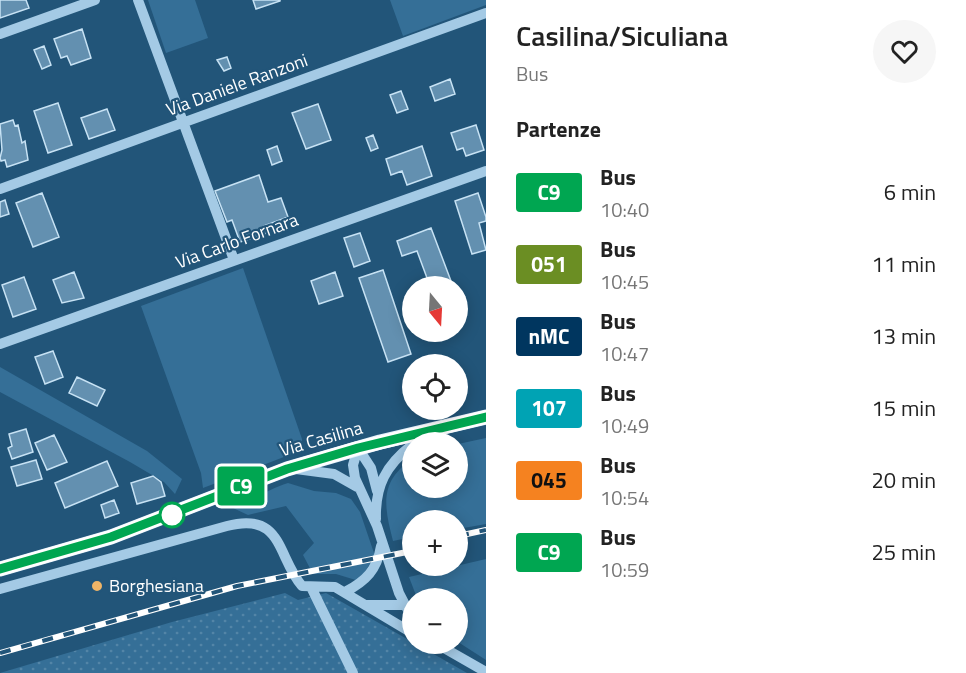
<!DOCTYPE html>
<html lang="it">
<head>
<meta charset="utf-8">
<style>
  :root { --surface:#fff; --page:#f6f6f6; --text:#222; --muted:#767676 }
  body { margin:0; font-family:"Titillium Web",sans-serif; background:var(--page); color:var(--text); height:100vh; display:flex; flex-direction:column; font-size:22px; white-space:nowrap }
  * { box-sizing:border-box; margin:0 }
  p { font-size:20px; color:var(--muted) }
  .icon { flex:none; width:33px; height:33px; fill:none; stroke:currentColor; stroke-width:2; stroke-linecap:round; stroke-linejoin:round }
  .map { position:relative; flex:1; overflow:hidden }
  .drawer { display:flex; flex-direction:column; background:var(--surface); width:480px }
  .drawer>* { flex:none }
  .badge { padding:0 12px; border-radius:4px; font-size:21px; line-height:39px }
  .needle { width:39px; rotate:162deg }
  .fabs { position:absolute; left:402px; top:276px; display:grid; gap:12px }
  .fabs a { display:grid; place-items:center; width:66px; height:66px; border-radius:50%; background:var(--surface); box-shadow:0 3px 15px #0003; font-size:30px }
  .map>.badge { position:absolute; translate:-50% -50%; box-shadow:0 0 0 3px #fff }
  h2 { padding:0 30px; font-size:22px; line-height:54px }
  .round { display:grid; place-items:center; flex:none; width:63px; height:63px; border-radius:32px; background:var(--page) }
  .head { display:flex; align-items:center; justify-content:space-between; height:102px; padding:0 30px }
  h1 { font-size:28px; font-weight:600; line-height:45px }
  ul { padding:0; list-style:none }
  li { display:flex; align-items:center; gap:18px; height:72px; padding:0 30px }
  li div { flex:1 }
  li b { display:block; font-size:22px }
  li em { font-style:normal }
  li .badge { min-width:66px; font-weight:700; text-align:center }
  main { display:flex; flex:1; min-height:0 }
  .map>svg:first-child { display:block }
  .grass { fill:#356f97 }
  .garden { fill:url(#garden-dots) }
  .building { fill:#6390b0; stroke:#c7e2f4; stroke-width:1.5 }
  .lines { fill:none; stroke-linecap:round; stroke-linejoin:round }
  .minor { stroke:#a4cae5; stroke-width:10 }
  .major { stroke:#e4f1fc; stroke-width:15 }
  .rail-casing { stroke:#fff; stroke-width:6 }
  .rail { stroke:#225579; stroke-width:4; stroke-dasharray:11; stroke-linecap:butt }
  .line-casing { stroke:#fff; stroke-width:14 }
  .line { stroke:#00a651; stroke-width:9 }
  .stop-dot { fill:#fff; stroke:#00a651; stroke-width:3 }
  .poi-dot { fill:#f0b567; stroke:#225579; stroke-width:2 }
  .labels { text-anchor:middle; stroke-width:4.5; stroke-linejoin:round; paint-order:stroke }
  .street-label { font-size:18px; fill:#fff; stroke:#225579 }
  .poi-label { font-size:18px; fill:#fff; stroke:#225579; text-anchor:start }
</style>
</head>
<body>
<main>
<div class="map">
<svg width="486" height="673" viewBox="0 0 486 673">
  <defs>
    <pattern id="garden-dots" width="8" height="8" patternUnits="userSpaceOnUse" patternTransform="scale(1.5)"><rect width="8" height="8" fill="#356f97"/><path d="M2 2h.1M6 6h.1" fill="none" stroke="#5385a7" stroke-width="1.8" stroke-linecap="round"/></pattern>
  </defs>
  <rect width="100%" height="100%" fill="#225579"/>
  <!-- grass -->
  <path class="grass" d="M148,0H195L208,38L166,53Z
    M390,0H486V5L403,36Z
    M243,268L302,439V450L203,488L201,473L141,306Z
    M0,367L147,451L182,479L175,494L164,482L130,462L0,392Z
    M486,438V524L458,529V520H412V537L393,541C384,506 379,482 412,459V488H458V444Z
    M288,483L314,491L336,493L351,499L360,512L375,556L359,581L336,574H313L303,555L314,543L286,506L248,515L233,508C253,501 268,489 288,483Z
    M486,559V660L458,642V598H417L409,577Z"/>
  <!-- garden -->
  <path class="garden" d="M285,593L298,600L326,593L467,673H0L172,622Z"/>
  <!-- building -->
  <path class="building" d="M0,0H26L29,8L0,18Z
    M253,0H280V1L256,9Z
    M82,29L91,58L71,65L67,56L61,58L54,39Z
    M44,46L51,65L42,69L34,50Z
    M227,57L231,68L224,71L217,60Z
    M450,79L455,94L435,101L430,87Z
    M401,91L408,109L397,113L390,95Z
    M58,103L72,145L48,153L34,111Z
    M318,104L331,140L306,149L292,113Z
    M107,109L115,130L89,139L81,118Z
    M13,120L15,126L18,125L22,143L25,141L28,160L7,167L5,160L1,161L0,158L2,150L0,124Z
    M476,125L484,150L466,156L463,148L457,150L451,133Z
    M373,135L378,148L371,151L366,138Z
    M277,146L282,161L272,165L267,150Z
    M422,146L432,176L407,185L402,171L391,175L386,159Z
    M259,175L268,202L281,198L288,217L264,226L267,233L240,242L232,220L227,222L215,191Z
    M42,193L59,237L33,247L16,203Z
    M478,193L486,217V221L479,223L486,250L472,254L455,201Z
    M5,200L9,214L0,217V202Z
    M431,228L451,281L435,286H430L417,251L402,256L397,241Z
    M360,233L370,261L354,267L344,238Z
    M383,270L411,354L388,362L359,278Z
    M74,272L84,298L62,303L53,280Z
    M335,272L343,296L319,304L311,281Z
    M24,277L36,309L13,317L2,285Z
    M53,351L63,377L45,384L35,357Z
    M77,377L105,390L97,406L69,393Z
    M26,429L33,452L12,459L8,448L12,446L9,434Z
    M54,435L67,462L47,470L35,443Z
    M36,460L42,479L17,486L11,467Z
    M107,461L118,486L65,508L55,483Z
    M153,476L161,482L165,496L137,504L131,483Z
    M114,500L119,513L105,518L101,505Z"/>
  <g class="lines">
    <!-- minor -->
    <path class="minor" d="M138,0L234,260
      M0,34L95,0
      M0,189L486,13
      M0,344L486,171
      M358,448L353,465L355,478L377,526L399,593L412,618
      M358,448L371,468L377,491
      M296,469L334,474L357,487
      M376,519C375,486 386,465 412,445
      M311,587L353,673
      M0,589L227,526C283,511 277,557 302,586L335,587L412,633
      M345,592C366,581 377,570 381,546
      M366,605H404
      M437,644L486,672"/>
    <!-- major -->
    <path class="major" d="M0,569L111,537L287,469L380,442L486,417"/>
    <!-- rail casing -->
    <g class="rail-casing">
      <path id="rail" d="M458,536L486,530
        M0,653L237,586L412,551"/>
    </g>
    <!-- rail -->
    <use href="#rail" class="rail"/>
  </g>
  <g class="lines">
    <!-- line casing -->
    <g class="line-casing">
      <path id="line" d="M0,569L111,537L287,469L358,448L486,417"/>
    </g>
    <!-- line -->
    <use href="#line" class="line"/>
  </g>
  <!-- markers -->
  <circle class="stop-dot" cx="172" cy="515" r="12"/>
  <circle class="poi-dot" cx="97" cy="586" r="6"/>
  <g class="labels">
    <!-- street labels -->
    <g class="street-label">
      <text transform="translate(237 85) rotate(-20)" y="6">Via Daniele Ranzoni</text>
      <text transform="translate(237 241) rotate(-20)" y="6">Via Carlo Fornara</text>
      <text transform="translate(321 439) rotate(-16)" y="6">Via Casilina</text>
    </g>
    <!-- poi labels -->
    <g class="poi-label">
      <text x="109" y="592">Borghesiana</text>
    </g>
  </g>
</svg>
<div class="fabs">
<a><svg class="needle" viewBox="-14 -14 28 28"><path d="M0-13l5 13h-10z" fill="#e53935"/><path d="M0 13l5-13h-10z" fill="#767676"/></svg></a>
<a><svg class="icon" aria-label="locate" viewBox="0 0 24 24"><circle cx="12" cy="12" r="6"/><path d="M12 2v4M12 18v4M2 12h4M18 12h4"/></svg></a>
<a><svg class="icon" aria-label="layers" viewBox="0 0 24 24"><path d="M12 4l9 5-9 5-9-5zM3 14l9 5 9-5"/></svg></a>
<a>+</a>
<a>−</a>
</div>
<b class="badge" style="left:241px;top:486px;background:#00a651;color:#fff">C9</b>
</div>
<section class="drawer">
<div class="head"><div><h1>Casilina/Siculiana</h1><p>Bus</p></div><a class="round"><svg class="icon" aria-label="heart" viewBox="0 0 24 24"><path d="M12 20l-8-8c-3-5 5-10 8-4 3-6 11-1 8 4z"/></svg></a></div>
<h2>Partenze</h2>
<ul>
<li><span class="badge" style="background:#00a651;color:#fff">C9</span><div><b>Bus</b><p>10:40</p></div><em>6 min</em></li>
<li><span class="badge" style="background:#6b8e23;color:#fff">051</span><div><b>Bus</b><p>10:45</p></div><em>11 min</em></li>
<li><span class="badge" style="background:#00365f;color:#fff">nMC</span><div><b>Bus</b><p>10:47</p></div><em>13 min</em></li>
<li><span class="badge" style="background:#00a3b4;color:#fff">107</span><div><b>Bus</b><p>10:49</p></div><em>15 min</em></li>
<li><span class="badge" style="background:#f58220;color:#111">045</span><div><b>Bus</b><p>10:54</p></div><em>20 min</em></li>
<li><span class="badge" style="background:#00a651;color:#fff">C9</span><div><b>Bus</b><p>10:59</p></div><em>25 min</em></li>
</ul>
</section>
</main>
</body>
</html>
